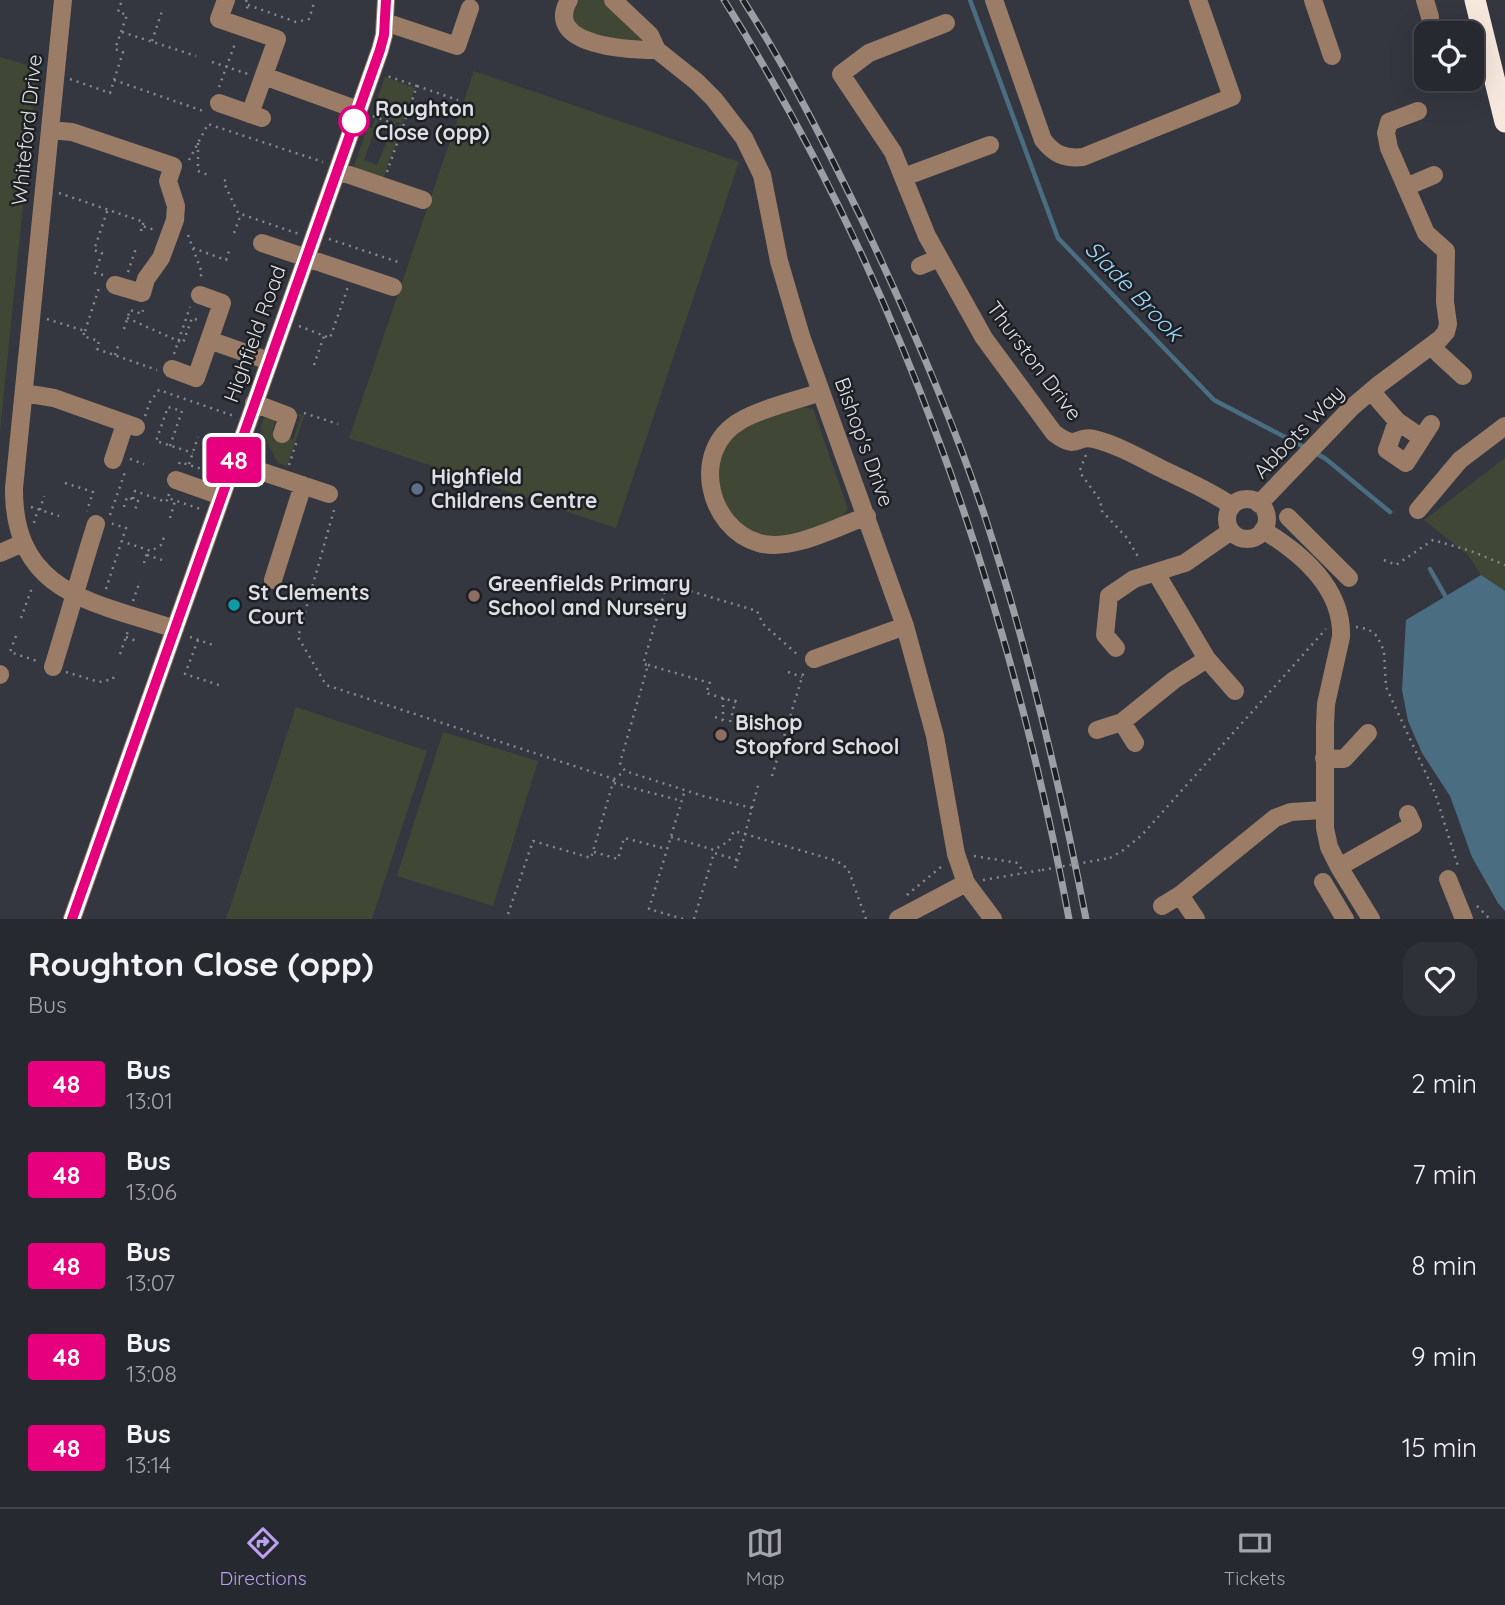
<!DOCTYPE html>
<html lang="en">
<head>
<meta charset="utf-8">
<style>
  :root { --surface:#272930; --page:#2f3138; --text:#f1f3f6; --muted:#a4a6ab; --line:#43454c; --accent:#bca0f2 }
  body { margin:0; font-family:Quicksand,sans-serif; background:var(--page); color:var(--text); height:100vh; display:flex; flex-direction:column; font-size:26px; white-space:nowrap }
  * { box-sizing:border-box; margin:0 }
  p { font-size:23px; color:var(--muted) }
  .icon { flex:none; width:38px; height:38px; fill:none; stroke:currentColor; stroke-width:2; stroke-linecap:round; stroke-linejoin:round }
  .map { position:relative; height:919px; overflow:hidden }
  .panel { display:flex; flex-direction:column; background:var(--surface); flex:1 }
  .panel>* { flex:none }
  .badge { padding:0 14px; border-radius:5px; font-size:24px; line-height:46px }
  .buttons { position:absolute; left:1414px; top:21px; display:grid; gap:14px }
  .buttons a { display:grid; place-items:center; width:70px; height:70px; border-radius:14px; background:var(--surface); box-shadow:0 7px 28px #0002,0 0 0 2px var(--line); font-size:35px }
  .map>.badge { position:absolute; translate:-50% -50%; box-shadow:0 0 0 4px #fff }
  .round { display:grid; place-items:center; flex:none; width:74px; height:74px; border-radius:21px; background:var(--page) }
  .head { display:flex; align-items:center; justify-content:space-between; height:119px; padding:0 28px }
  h1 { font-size:33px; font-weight:800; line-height:52px }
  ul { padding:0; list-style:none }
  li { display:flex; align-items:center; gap:21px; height:91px; padding:0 28px }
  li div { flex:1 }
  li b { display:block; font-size:26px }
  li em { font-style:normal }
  li .badge { min-width:77px; font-weight:700; text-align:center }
  .tab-bar { display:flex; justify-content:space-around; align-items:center; height:98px; border-top:2px solid var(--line); background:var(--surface); font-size:19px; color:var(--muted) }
  .tab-bar a { display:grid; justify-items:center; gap:4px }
  .tab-bar .on { color:var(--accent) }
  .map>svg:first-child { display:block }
  .green { fill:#404835 }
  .water { fill:#4b6d82 }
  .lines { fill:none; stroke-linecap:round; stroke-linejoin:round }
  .stream { stroke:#4b6d82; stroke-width:4.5 }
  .path { stroke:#868890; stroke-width:2.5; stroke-dasharray:2 5; stroke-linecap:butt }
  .minor { stroke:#9b7c66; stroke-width:18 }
  .highway { stroke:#f7e8dd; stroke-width:21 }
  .rail-casing { stroke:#9c9ea5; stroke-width:7 }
  .rail { stroke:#1d1f23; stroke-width:4.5; stroke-dasharray:13; stroke-linecap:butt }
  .path-bridge { stroke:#868890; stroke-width:2.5; stroke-dasharray:2 5; stroke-linecap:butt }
  .line-casing { stroke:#fff; stroke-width:16 }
  .line { stroke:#e6007e; stroke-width:10 }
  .stop-dot { fill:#fff; stroke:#e6007e; stroke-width:3.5 }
  .service-dot { fill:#5c6f8a; stroke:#1d1f23; stroke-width:2.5 }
  .education-dot { fill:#8d6e63; stroke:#1d1f23; stroke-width:2.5 }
  .culture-dot { fill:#0f9aa8; stroke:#1d1f23; stroke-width:2.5 }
  .labels { text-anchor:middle; stroke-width:5; stroke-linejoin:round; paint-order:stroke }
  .stop-label { font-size:21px; font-weight:bold; fill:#dddfe5; stroke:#1d1f23; text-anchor:start }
  .street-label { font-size:21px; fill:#dddfe5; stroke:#1d1f23 }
  .poi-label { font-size:21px; font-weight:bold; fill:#dddfe5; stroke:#1d1f23; text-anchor:start }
  .water-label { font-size:23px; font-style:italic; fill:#97d5fa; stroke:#1d1f23 }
</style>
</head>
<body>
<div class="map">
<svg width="1505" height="919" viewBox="0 0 1505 919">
  <rect width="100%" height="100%" fill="#343740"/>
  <!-- green -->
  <path class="green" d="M579,0H604L641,35V41L600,38L576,26L573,15Z
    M0,57L37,68L0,431Z
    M474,71L739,162L616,528L349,438Z
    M385,77L415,88L402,124L377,115L380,107L375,105Z
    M375,119L378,120L364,160L377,165L394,125L401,128L383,179L356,169L354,165L368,127L372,128Z
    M801,407L813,409L848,509C839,522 827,524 812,530C768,546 721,534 719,480C718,456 724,441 745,426C760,416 784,412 801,407Z
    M280,408L304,416L287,466L278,463L260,429L266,412L277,416L272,432L293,439L301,417Z
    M1505,458V591L1481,575L1468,555L1424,520Z
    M296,707L427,751L372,919H226Z
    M443,732L538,761L493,906L397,876Z"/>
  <!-- water -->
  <path class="water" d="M1481,575L1505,591V911L1498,903L1472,857L1450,796L1422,753L1408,721L1402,690L1406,620Z"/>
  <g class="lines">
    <!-- stream -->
    <path class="stream" d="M970,0L1058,238L1214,400L1306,448
      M1314,452L1326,459L1390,512
      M1430,569L1447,599"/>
    <!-- path -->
    <path class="path" d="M246,0L248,5L246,11
      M248,5L296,22L309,19L315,0
      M122,32L196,56
      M152,41L162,11
      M212,62L248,74
      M70,79L110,93L123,52L115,49L127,15L118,12L122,0
      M114,80L206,112
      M417,86L458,100
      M219,87L236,41
      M373,116L403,127
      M198,143V171L208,175
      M189,160L208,124L323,162
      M387,172L417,86L387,76
      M224,180L226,181L225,185L238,213L299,234
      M59,193L144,222L142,226
      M141,231L142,226L155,230
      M234,233L241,214
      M188,235L202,273L200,278
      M329,239L401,263
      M193,248L226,260L229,251
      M128,272L136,248
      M103,275L95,273L102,253L94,250L108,209
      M127,318L183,343L192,318L198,320
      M47,319L85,331L83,336L99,341L97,349L157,370
      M299,326L330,338L348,287
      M124,329L130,310L142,314L143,310
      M85,331L99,288
      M174,354L190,307
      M115,355L118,346
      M314,365L324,336
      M304,413L338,424
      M145,416L150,402L159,390L234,416
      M170,446L182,411L168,407L156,441L193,453
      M1086,455L1080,470L1081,474L1100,500L1102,511L1127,538L1140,560
      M130,459L144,464
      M179,464L180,462L214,473
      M189,464L198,437
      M289,465L297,441
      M65,483L93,492L87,511
      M169,494L168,498L200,509
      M133,499L135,491L166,502L168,498
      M31,507L59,516
      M124,507L127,497L138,501L135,510
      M40,510L44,496
      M334,510L298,637L326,685L614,779L625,771
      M110,515L125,472
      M170,518L175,501
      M34,523L38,509
      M121,541L151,551L161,545L165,535
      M147,555L162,560
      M1384,560L1396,565L1433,540L1471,551L1505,565
      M144,563L147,553
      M106,589L126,528L110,523
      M133,601L140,581
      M21,618L33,585
      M1356,627L1368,629L1377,636L1384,651L1386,687L1435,793L1458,866
      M16,636L10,652L37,661
      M126,637L139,642
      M190,637L213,645
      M198,640L185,674L219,685
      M120,654L128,631
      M648,665L710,683L706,693L736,702
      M66,672L99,682L113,679L115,672
      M788,672L802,677
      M723,698V720
      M715,717L728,722
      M730,722L736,699
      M772,776L804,671
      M614,783L682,801
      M752,808L703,796L625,771L620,763L648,665L643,664L667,584L757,611L763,624L798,655
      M671,837L714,850L729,841L734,831L745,834L759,782
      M594,852L618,859L624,838L667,849
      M974,856L1018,863L1023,872
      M1110,858L1122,851L1142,835L1326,629
      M735,868L745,834L837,861L848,869L866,919
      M983,880L1042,870
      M907,895L942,866
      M1477,906L1490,919
      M508,914L533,841L591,858L614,779
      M683,919L649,909L685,790
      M694,919L714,853L738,860"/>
    <!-- minor -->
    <path class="minor" d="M63,0L14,488C13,594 94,602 175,629
      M226,0L219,19L277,39L250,114
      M569,0C542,47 632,50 657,50
      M613,0L650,35L657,50L697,82L714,99L744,138L762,175L779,261L801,336L905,626L935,736L956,854L966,883L993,919
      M994,0L1043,140C1054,154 1064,159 1083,157L1232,97L1198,0
      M1313,0L1332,56
      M1425,0L1430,17
      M385,22L457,46L470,8
      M946,23L869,53L841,74L893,152L927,236L984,338L1054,433C1079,452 1075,434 1094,439C1118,445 1142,459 1164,470C1187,481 1211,491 1232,506
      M264,76L358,110
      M219,103L262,118
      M50,130L72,132L173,166L168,181L176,206L175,220L161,258L146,279L142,293L115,285
      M338,171L423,200
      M904,177L990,145
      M1406,187L1434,175
      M262,243L393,287
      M920,266L939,258
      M209,340L269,361
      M1432,345L1439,354L1463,376
      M172,369L196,378L222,303L200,295
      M1371,391L1397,421L1422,438L1431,424
      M821,392C798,400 759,409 740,421C690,450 707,528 759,543C791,552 837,527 867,516
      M24,393L54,398L136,427
      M254,403L288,416L282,434
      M1397,421L1387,450L1406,463L1422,438
      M113,460L125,424
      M233,462L329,494
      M176,480L221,496
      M1227 519a20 20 0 1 1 40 0a20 20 0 1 1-40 0Z
      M1259,504L1351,408L1377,386L1440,339L1446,332L1448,324L1445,302L1446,251L1426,233L1389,148L1386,133L1389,122L1418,111
      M1418,510L1460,460L1505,426
      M1288,517L1349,578
      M1263,530C1301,553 1343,589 1341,637L1326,704L1325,725V828L1329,847L1339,867L1371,919
      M0,553L23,543
      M273,580L303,485
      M1116,648L1105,635L1109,596L1134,579L1185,563L1231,531
      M814,659L905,626
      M1207,659L1235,691
      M53,667C68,619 81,571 96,524
      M0,675V674
      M1122,722L1135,743
      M1097,730L1122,722L1174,680L1207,659L1156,573
      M1324,758L1344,759L1368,733
      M1339,867L1413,825L1408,814
      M1448,879L1464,919
      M1323,882L1345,919
      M1162,906L1180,895
      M72,919L380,50L384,35L386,0
      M898,919L966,883
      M1196,919L1180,895L1275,818L1291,812L1323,810"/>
    <!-- highway -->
    <path class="highway" d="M1475,0L1505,122"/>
    <!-- rail casing -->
    <g class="rail-casing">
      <path id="rail" d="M724,0C899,279 1009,596 1069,919
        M743,0C789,72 827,148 864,224C910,321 954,421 987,523C1029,653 1060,785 1086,919"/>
    </g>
    <!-- rail -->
    <use href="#rail" class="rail"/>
    <!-- path-bridge -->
    <path class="path-bridge" d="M1042,870L1110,858"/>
  </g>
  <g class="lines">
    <!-- line casing -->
    <g class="line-casing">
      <path id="line" d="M72,919L380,50L384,35L386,0"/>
    </g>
    <!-- line -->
    <use href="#line" class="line"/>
  </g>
  <!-- markers -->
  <circle class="stop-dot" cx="354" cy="121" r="14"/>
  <circle class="service-dot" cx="417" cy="489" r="7"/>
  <g class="education-dot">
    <circle cx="474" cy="596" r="7"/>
    <circle cx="721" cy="735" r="7"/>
  </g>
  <circle class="culture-dot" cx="234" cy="605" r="7"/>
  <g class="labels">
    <!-- stop labels -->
    <g class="stop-label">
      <text x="375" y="116">Roughton<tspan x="375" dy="24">Close (opp)</tspan></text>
    </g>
    <!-- street labels -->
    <g class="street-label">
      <text transform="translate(27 130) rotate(-84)" y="7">Whiteford Drive</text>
      <text transform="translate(255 334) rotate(-70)" y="7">Highfield Road</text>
      <text transform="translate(1034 361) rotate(53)" y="7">Thurston Drive</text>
      <text transform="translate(1299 432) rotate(-46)" y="7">Abbots Way</text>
      <text transform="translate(864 442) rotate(70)" y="7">Bishop's Drive</text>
    </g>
    <!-- poi labels -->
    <g class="poi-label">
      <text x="431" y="484">Highfield<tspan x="431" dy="24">Childrens Centre</tspan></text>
      <text x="488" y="591">Greenfields Primary<tspan x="488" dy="24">School and Nursery</tspan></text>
      <text x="248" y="600">St Clements<tspan x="248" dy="24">Court</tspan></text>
      <text x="735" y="730">Bishop<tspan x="735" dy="24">Stopford School</tspan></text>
    </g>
    <!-- water labels -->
    <g class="water-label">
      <text transform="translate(1134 291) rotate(46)" y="8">Slade Brook</text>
    </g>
  </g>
</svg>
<div class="buttons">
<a><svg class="icon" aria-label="locate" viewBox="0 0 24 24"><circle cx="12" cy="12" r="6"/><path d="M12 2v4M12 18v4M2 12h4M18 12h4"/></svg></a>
</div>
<b class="badge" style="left:234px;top:460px;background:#e6007e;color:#fff">48</b>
</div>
<section class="panel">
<div class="head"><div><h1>Roughton Close (opp)</h1><p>Bus</p></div><a class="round"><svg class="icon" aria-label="heart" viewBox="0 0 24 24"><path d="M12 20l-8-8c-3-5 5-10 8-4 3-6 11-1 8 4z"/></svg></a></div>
<ul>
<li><span class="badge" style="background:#e6007e;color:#fff">48</span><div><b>Bus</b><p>13:01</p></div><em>2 min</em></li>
<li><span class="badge" style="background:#e6007e;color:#fff">48</span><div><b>Bus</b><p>13:06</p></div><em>7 min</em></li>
<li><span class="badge" style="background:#e6007e;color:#fff">48</span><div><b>Bus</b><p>13:07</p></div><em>8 min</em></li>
<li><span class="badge" style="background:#e6007e;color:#fff">48</span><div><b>Bus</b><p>13:08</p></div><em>9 min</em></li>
<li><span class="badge" style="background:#e6007e;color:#fff">48</span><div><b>Bus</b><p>13:14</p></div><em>15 min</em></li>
</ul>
</section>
<nav class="tab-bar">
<a class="on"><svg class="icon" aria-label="directions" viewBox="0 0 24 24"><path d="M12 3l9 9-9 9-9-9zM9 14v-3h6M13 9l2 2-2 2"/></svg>Directions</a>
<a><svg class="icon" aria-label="map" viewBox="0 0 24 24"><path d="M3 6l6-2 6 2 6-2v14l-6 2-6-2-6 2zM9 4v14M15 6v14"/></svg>Map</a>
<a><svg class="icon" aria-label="tickets" viewBox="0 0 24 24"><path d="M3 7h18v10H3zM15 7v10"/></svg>Tickets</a>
</nav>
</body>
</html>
